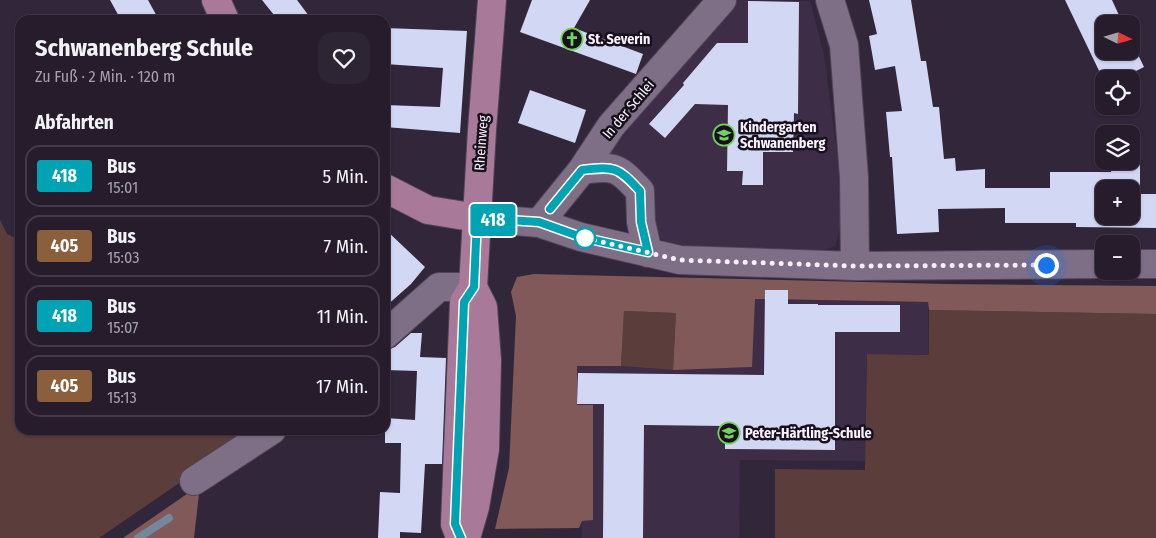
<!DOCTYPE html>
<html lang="de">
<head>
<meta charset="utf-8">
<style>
  :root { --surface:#261c2c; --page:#2e2534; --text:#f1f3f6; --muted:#a4a1a9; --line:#423a48 }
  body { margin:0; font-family:"Fira Sans Condensed",sans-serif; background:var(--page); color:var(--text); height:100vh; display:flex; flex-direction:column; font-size:19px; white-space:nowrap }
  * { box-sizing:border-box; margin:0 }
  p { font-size:16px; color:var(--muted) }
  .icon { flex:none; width:28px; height:28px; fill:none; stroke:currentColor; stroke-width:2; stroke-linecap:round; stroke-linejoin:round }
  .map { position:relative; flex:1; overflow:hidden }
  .details { position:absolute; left:15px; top:15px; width:375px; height:420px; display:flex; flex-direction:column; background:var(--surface); border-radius:15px; box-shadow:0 1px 4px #0004,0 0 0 1px var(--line) }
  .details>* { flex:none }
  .badge { padding:0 10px; border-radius:4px; font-size:18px; line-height:32px }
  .needle { width:32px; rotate:95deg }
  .buttons { position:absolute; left:1095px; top:15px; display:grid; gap:10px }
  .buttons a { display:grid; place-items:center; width:45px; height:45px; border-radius:10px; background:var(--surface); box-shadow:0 1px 4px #0004,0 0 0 1px var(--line); font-size:25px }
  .you { position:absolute; width:25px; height:25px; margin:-12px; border:4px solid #fff; border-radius:50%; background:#1a73e8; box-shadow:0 0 0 8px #1a73e833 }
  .map>.badge { position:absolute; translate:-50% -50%; box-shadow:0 0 0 2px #fff }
  h2 { padding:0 20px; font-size:19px; line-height:45px }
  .round { display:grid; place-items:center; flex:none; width:52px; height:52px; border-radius:15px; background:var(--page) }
  .head { display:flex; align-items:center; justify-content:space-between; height:85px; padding:0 20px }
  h1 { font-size:24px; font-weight:700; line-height:38px }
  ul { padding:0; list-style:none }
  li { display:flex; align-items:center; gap:15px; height:62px; margin:0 10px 8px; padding:0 10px; border:2px solid var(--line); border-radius:15px }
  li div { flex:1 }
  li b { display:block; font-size:19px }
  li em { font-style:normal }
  li .badge { min-width:55px; font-weight:700; text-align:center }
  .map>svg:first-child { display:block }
  .built { fill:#3d2d47 }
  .green { fill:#5b3d3c }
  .forest { fill:#805958 }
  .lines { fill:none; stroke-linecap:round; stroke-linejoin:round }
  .stream { stroke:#75879c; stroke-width:8 }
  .building { fill:#d2d7f4; fill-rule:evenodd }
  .minor-casing { stroke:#504456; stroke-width:30 }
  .major-casing { stroke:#504456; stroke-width:30 }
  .minor { stroke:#7e6f87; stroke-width:28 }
  .major { stroke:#a97999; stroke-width:28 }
  .line-casing { stroke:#fff; stroke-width:11 }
  .line { stroke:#00a3b4; stroke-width:8 }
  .walk { stroke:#f9f1ff; stroke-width:5; stroke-dasharray:0 9 }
  .stop-dot { fill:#fff; stroke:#00a3b4; stroke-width:2.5 }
  .labels { text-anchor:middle; stroke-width:5; stroke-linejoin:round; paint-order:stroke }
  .poi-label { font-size:14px; font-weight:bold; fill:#f9f1ff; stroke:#17111b; text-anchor:start }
  .street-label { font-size:14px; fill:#f9f1ff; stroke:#17111b }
</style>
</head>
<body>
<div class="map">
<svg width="1156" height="538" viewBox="0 0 1156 538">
  <rect width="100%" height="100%" fill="#32263a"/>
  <!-- built -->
  <path class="built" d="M733,0L810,1L824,55L839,170L840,228L835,246L822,251H693L668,244L655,234L595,155Z
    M754,299L928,302L929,355L867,354L865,461L740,460L739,538H582V520L593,405L577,406V366H621L673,370L751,367Z"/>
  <!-- green -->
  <path class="green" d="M0,220L7,234L20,240V430H248L191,475L99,538H0Z
    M929,310L1156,314V538H775V469L865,470L867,354L929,355Z
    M624,311L676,313L673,370L621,366Z"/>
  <!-- forest -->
  <path class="forest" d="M534,274L946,284L1156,286V314L929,310L928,302L755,299L752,367L673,370L676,313L624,311L621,366H577V405H593V520L582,521L579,528L495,529L509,468L516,316L511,292L517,277Z
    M200,485L194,538H123Z"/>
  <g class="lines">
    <!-- stream -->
    <path class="stream" d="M138,538L169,518"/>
  </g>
  <!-- building -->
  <path class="building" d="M110,0H148L159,20H121Z
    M262,0H297L312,20H278Z
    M532,0H590L574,28L643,54L636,74L520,32Z
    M869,0H911L921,61H926L933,107H939L944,159L955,158L956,171L985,169V188H1050V172H1111V161H1140V194H1156V228L1076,227V223H1005V208L938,209L939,232L897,234L892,157H890L886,112L902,111L895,66L875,70L869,36L877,34ZM1104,189H1131V216H1104Z
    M1065,0H1112L1123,24H1104V51H1131V40L1144,67L1120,79H1103Z
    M748,1L799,2L798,114L794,113L793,152H763V185H742L743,171H727L728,105L695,104L665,138L649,124L684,85L683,83L717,43H748Z
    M385,28L467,31L460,133L385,127V105L440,107L443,68L385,64Z
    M530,90L586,110L575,143L518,123Z
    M385,229L425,267L411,284L385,307Z
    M765,290H788V304H818V305H900V332H835V450L725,449V426L644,425L643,538H603L604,404H577L578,373L764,375Z
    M411,333H422L420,357L446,358L442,464H425L421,533L400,532V538H378L380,492L400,493L401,443H385V418L415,420L417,371L385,370V350L395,347Z"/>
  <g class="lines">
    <!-- minor casing -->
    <g class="minor-casing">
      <path id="minor" d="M830,0L844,45L854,177L855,266
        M582,170C615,165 618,167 640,191L641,222L648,253
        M477,218L539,223L581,237L680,260L855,266L1104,264
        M539,223L582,170L611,126L722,0
        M1131,264H1156
        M385,335L439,287H473
        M194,481L272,430"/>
    </g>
    <!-- major casing -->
    <g class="major-casing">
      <path id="major" d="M216,0L225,20
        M385,188L428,210L477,218
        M460,537L455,524L464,302L473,287
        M466,538L475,507L485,449L487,360L483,307L473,287L482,130L492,0"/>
    </g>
    <!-- minor -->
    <use href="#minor" class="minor"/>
    <!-- major -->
    <use href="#major" class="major"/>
  </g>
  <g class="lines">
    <!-- line casing -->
    <g class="line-casing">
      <path id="line" d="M461,538L455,524L464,302L474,287L477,218L539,222L581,237L648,252L641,222L640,191C618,167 615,166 582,170L550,209"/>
    </g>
    <!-- line -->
    <use href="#line" class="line"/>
    <!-- walk -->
    <path class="walk" d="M585,238L581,237L680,260L854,266L1046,265"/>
  </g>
  <!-- icons -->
  <defs>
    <g id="church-ring" transform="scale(1.125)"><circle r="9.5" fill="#17111b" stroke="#71d35e" stroke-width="1.5"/><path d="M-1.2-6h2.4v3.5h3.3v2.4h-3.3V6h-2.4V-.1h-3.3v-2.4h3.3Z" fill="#71d35e"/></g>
    <g id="school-ring" transform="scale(1.125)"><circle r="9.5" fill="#17111b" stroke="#71d35e" stroke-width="1.5"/><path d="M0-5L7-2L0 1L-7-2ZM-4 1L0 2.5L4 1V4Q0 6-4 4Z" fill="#71d35e"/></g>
  </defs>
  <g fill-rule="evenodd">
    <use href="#church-ring" x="572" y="39"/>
    <use href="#school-ring" x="724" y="135"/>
    <use href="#school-ring" x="729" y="433"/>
  </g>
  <!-- markers -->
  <circle class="stop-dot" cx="585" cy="238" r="10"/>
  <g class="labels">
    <!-- poi labels -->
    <g class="poi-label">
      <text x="588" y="44">St. Severin</text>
      <text x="740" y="132">Kindergarten<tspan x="740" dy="16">Schwanenberg</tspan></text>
      <text x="745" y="438">Peter-Härtling-Schule</text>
    </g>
    <!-- street labels -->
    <g class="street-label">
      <text transform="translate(628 109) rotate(-50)" y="5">In der Schlei</text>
      <text transform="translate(481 143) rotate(-86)" y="5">Rheinweg</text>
    </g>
  </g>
</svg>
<div class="buttons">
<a><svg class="needle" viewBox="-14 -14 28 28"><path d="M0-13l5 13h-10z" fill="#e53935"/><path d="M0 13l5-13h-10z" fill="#a4a1a9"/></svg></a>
<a><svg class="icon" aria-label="locate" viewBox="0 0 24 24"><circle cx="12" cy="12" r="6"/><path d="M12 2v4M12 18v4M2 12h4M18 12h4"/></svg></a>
<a><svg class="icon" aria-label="layers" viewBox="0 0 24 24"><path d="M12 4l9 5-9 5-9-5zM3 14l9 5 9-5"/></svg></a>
<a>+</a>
<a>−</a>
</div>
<div class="you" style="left:1046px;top:265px"></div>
<b class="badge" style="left:493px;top:220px;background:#00a3b4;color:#fff">418</b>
<section class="details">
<div class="head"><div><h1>Schwanenberg Schule</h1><p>Zu Fuß · 2 Min. · 120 m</p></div><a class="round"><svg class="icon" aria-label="heart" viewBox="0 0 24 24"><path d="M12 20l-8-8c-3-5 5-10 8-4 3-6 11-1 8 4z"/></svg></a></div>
<h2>Abfahrten</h2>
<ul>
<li><span class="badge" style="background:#00a3b4;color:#fff">418</span><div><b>Bus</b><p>15:01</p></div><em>5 Min.</em></li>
<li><span class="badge" style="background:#8b5e3c;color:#fff">405</span><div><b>Bus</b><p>15:03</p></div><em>7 Min.</em></li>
<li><span class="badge" style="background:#00a3b4;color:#fff">418</span><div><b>Bus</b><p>15:07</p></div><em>11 Min.</em></li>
<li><span class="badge" style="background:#8b5e3c;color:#fff">405</span><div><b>Bus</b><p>15:13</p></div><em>17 Min.</em></li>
</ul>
</section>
</div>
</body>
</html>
